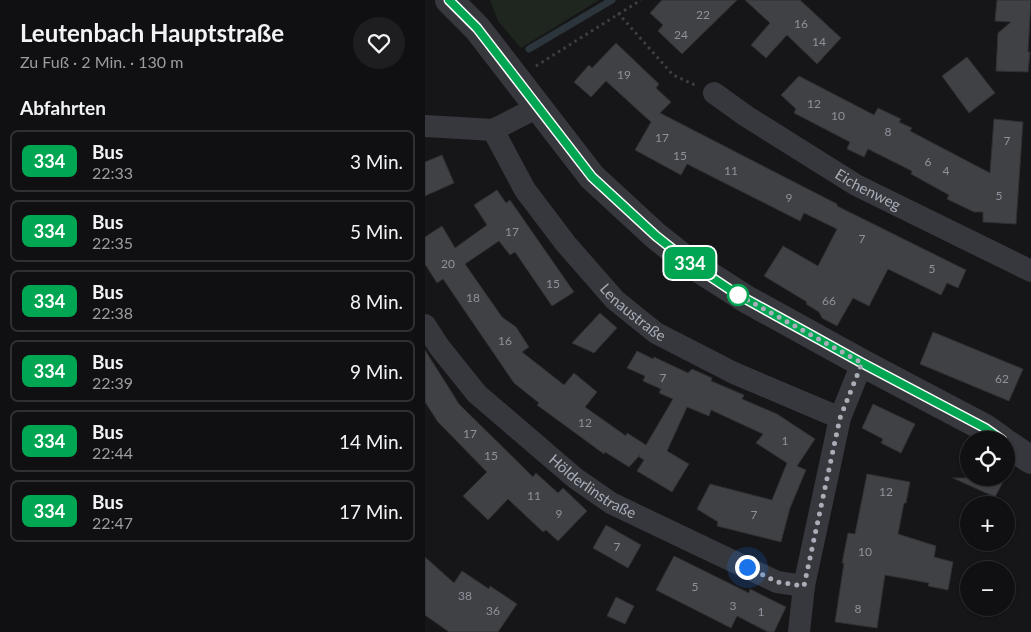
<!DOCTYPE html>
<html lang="de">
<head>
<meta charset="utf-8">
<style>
  :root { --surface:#101012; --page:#1e1e20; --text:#f1f3f6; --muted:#9c9d9f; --line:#303032 }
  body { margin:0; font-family:Lato,sans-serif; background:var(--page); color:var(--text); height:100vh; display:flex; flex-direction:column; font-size:19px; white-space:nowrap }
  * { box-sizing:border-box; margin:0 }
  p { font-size:16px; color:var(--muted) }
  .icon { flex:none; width:28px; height:28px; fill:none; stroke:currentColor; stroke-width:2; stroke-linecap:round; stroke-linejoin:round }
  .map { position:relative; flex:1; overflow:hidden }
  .side { display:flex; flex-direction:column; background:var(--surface); width:425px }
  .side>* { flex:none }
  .badge { padding:0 10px; border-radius:8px; font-size:18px; line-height:32px }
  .tools { position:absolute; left:535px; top:431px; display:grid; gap:10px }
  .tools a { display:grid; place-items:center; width:55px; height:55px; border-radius:50%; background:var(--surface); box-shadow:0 1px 4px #0004,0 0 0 1px var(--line); font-size:25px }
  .you { position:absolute; width:25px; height:25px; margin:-12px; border:4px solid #fff; border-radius:50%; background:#1a73e8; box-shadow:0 0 0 8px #1a73e833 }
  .map>.badge { position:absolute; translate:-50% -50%; box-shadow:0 0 0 2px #fff }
  h2 { padding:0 20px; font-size:19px; line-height:45px }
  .round { display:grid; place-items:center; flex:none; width:52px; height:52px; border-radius:26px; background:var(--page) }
  .overview { display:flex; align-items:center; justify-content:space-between; height:85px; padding:0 20px }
  h1 { font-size:24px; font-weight:700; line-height:38px }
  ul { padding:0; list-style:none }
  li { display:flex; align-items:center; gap:15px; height:62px; margin:0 10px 8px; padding:0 10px; border:2px solid var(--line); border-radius:8px }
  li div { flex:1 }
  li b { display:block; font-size:19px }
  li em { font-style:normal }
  li .badge { min-width:55px; font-weight:700; text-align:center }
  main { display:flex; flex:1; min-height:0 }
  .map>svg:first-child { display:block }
  .green { fill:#1e261f }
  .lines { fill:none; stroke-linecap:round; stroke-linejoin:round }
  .stream { stroke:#2c353c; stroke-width:7 }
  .building { fill:#404145; stroke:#303034 }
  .path { stroke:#3d3f44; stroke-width:3; stroke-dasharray:2.5 4; stroke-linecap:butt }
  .minor { stroke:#37383d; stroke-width:22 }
  .tertiary { stroke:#37383d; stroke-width:28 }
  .line-casing { stroke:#fff; stroke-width:11 }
  .line { stroke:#00a651; stroke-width:8 }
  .walk { stroke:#a8adb8; stroke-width:5; stroke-dasharray:0 9 }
  .stop-dot { fill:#fff; stroke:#00a651; stroke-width:2.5 }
  .labels { text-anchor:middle; stroke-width:4.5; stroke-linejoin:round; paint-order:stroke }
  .number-label { font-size:12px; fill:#8e929b }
  .street-label { font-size:15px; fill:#a8adb8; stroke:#111113 }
</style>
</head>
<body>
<main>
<section class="side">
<div class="overview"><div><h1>Leutenbach Hauptstraße</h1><p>Zu Fuß · 2 Min. · 130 m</p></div><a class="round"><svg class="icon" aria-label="heart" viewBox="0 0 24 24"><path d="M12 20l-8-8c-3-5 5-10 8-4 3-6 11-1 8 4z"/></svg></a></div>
<h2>Abfahrten</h2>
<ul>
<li><span class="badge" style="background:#00a651;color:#fff">334</span><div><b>Bus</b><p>22:33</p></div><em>3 Min.</em></li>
<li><span class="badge" style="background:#00a651;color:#fff">334</span><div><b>Bus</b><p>22:35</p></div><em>5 Min.</em></li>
<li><span class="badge" style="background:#00a651;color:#fff">334</span><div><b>Bus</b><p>22:38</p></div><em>8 Min.</em></li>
<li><span class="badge" style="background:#00a651;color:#fff">334</span><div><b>Bus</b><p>22:39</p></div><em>9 Min.</em></li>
<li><span class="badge" style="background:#00a651;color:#fff">334</span><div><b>Bus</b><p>22:44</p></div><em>14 Min.</em></li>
<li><span class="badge" style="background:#00a651;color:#fff">334</span><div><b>Bus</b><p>22:47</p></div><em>17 Min.</em></li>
</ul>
</section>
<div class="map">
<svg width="606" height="632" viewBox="0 0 606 632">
  <rect width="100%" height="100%" fill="#161618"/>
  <!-- green -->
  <path class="green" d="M65,0H174L96,48L73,21Z"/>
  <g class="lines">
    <!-- stream -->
    <path class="stream" d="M104,49L187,0"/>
  </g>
  <!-- building -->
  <path class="building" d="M237,0H312L257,54L233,31L238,25L225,13Z
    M320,0H375L416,38L392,64L362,35L341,58L326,45L345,23Z
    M572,0H606L603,52H605L603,72L571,71L573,33L586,22L570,21Z
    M191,43L234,84L231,88L246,102L235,113L412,204V206L541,270L533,288L522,283L516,295L463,269L444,306L428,298L412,326L397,318L394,312L381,304L382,302L339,276L358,246L393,266L412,229L379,213L375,221L262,164L256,175L210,150L226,122L181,81L166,97L149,82L164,65L167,68Z
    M542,57L570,93L544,113L517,76Z
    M374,76L449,115L453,108L476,119L474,122L487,128L485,131L565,173L569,119L598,122L591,224L558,222V212H549L522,199L524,195L486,174L487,171L443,149L439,157L422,149L425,142L369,113L371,109L356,95Z
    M17,155L29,183L0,196V162Z
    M72,190L81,203L85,200L149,292L127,306L90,252L85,255L74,241L40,264L77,317L91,327L104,347L97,352L139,385L149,373L172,392L160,407L201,436L202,433L221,445L248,399L234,393L236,389L218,381L220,376L202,368L212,351L228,359L229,357L263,373L267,369L287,378L286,381L319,395L317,399L352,414L390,439L372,466L381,470L365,508L356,542L292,526L293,522L272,509L285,484L347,500L362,463L331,443L338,434L286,410L284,416L262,407L242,451L264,464L247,492L212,471L219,460L214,457L215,455L204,467L180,452L179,454L112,405L114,403L89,383L18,279L12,283L0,264V237L17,226L30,248L62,225L49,205Z
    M175,313L192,328L169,353L147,343Z
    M508,332L598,369L584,401L495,364Z
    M0,350L34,404L108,477L111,473L133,493L138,488L162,511L133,541L121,530L118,532L83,499L63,520L38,496L62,472L13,422L0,402Z
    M448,404L490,424L476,453L456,443L458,439L437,428Z
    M442,474L485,482L481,503H479L473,534L511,546L509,557L528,562L523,590L503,586L504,583L460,575L452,628L410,622L419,563H417L423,533L430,534Z
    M528,478H580L570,497Z
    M181,525L216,545L203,568L168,548Z
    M249,556L324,593L325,589L361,607L349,632H343L312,616L306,628L231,590Z
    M0,557L29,583L37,571L64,589L65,586L92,604L73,632H24L0,615Z
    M191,597L209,606L200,624L182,616Z"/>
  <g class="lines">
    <!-- path -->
    <path class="path" d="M193,13L248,75L270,85
      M111,66L216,0"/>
    <!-- minor -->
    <g class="minor">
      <path id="s1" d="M289,93L321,116L431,185L606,271"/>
      <path d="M0,126L68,130L113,107"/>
      <path id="s2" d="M68,130L100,190L141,244L190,300L231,333L309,373L415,418"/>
      <path id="s3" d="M0,325L15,348L52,394L150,478L186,503L276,546L352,582L379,586"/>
      <path d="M374,632L379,586L415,418L437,363"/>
    </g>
    <!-- tertiary -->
    <path class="tertiary" d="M24,0L52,28L167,177L231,236L265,263L321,299L437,363L560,428L577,440
      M581,443L606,460"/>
  </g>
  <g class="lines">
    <!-- line casing -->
    <g class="line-casing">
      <path id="line" d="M24,0L52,28L167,177L231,236L265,263L310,293L437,363L560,428L577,440"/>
    </g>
    <!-- line -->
    <use href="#line" class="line"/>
    <!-- walk -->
    <path class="walk" d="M313,295L310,293L437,363L415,418L379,586L352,582L322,567"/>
  </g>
  <!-- markers -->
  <circle class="stop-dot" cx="313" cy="295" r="10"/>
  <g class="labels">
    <!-- number labels -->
    <g class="number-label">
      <text x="278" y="19">22</text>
      <text x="376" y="28">16</text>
      <text x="256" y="39">24</text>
      <text x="394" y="46">14</text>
      <text x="199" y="79">19</text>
      <text x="389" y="108">12</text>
      <text x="413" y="120">10</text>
      <text x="463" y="136">8</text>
      <text x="237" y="142">17</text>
      <text x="582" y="145">7</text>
      <text x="255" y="160">15</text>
      <text x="503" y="166">6</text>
      <text x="306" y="175">11</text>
      <text x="521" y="175">4</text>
      <text x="574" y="200">5</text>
      <text x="364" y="202">9</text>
      <text x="87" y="236">17</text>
      <text x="437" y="243">7</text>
      <text x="23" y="268">20</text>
      <text x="507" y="273">5</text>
      <text x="128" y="288">15</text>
      <text x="48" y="302">18</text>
      <text x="404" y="305">66</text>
      <text x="80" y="345">16</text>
      <text x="238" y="382">7</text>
      <text x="577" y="383">62</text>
      <text x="160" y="427">12</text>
      <text x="45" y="438">17</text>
      <text x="360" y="445">1</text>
      <text x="66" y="460">15</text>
      <text x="461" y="496">12</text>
      <text x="109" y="500">11</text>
      <text x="134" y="518">9</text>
      <text x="329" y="519">7</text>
      <text x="192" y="551">7</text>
      <text x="440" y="556">10</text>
      <text x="270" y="591">5</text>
      <text x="40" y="600">38</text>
      <text x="308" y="610">3</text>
      <text x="433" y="613">8</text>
      <text x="68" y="615">36</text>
      <text x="336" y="616">1</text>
    </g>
    <!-- street labels -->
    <g class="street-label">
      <text dy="5" stroke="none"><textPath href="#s1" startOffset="182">Eichenweg</textPath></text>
      <text dy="5" stroke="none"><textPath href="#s2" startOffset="232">Lenaustraße</textPath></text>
      <text dy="5" stroke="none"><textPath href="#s3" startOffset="235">Hölderlinstraße</textPath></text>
    </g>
  </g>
</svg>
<div class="tools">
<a><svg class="icon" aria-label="locate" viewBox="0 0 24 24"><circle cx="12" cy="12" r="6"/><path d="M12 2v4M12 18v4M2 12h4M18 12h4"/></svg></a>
<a>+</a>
<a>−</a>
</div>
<div class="you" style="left:322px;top:567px"></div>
<b class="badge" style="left:265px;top:263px;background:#00a651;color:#fff">334</b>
</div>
</main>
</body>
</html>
